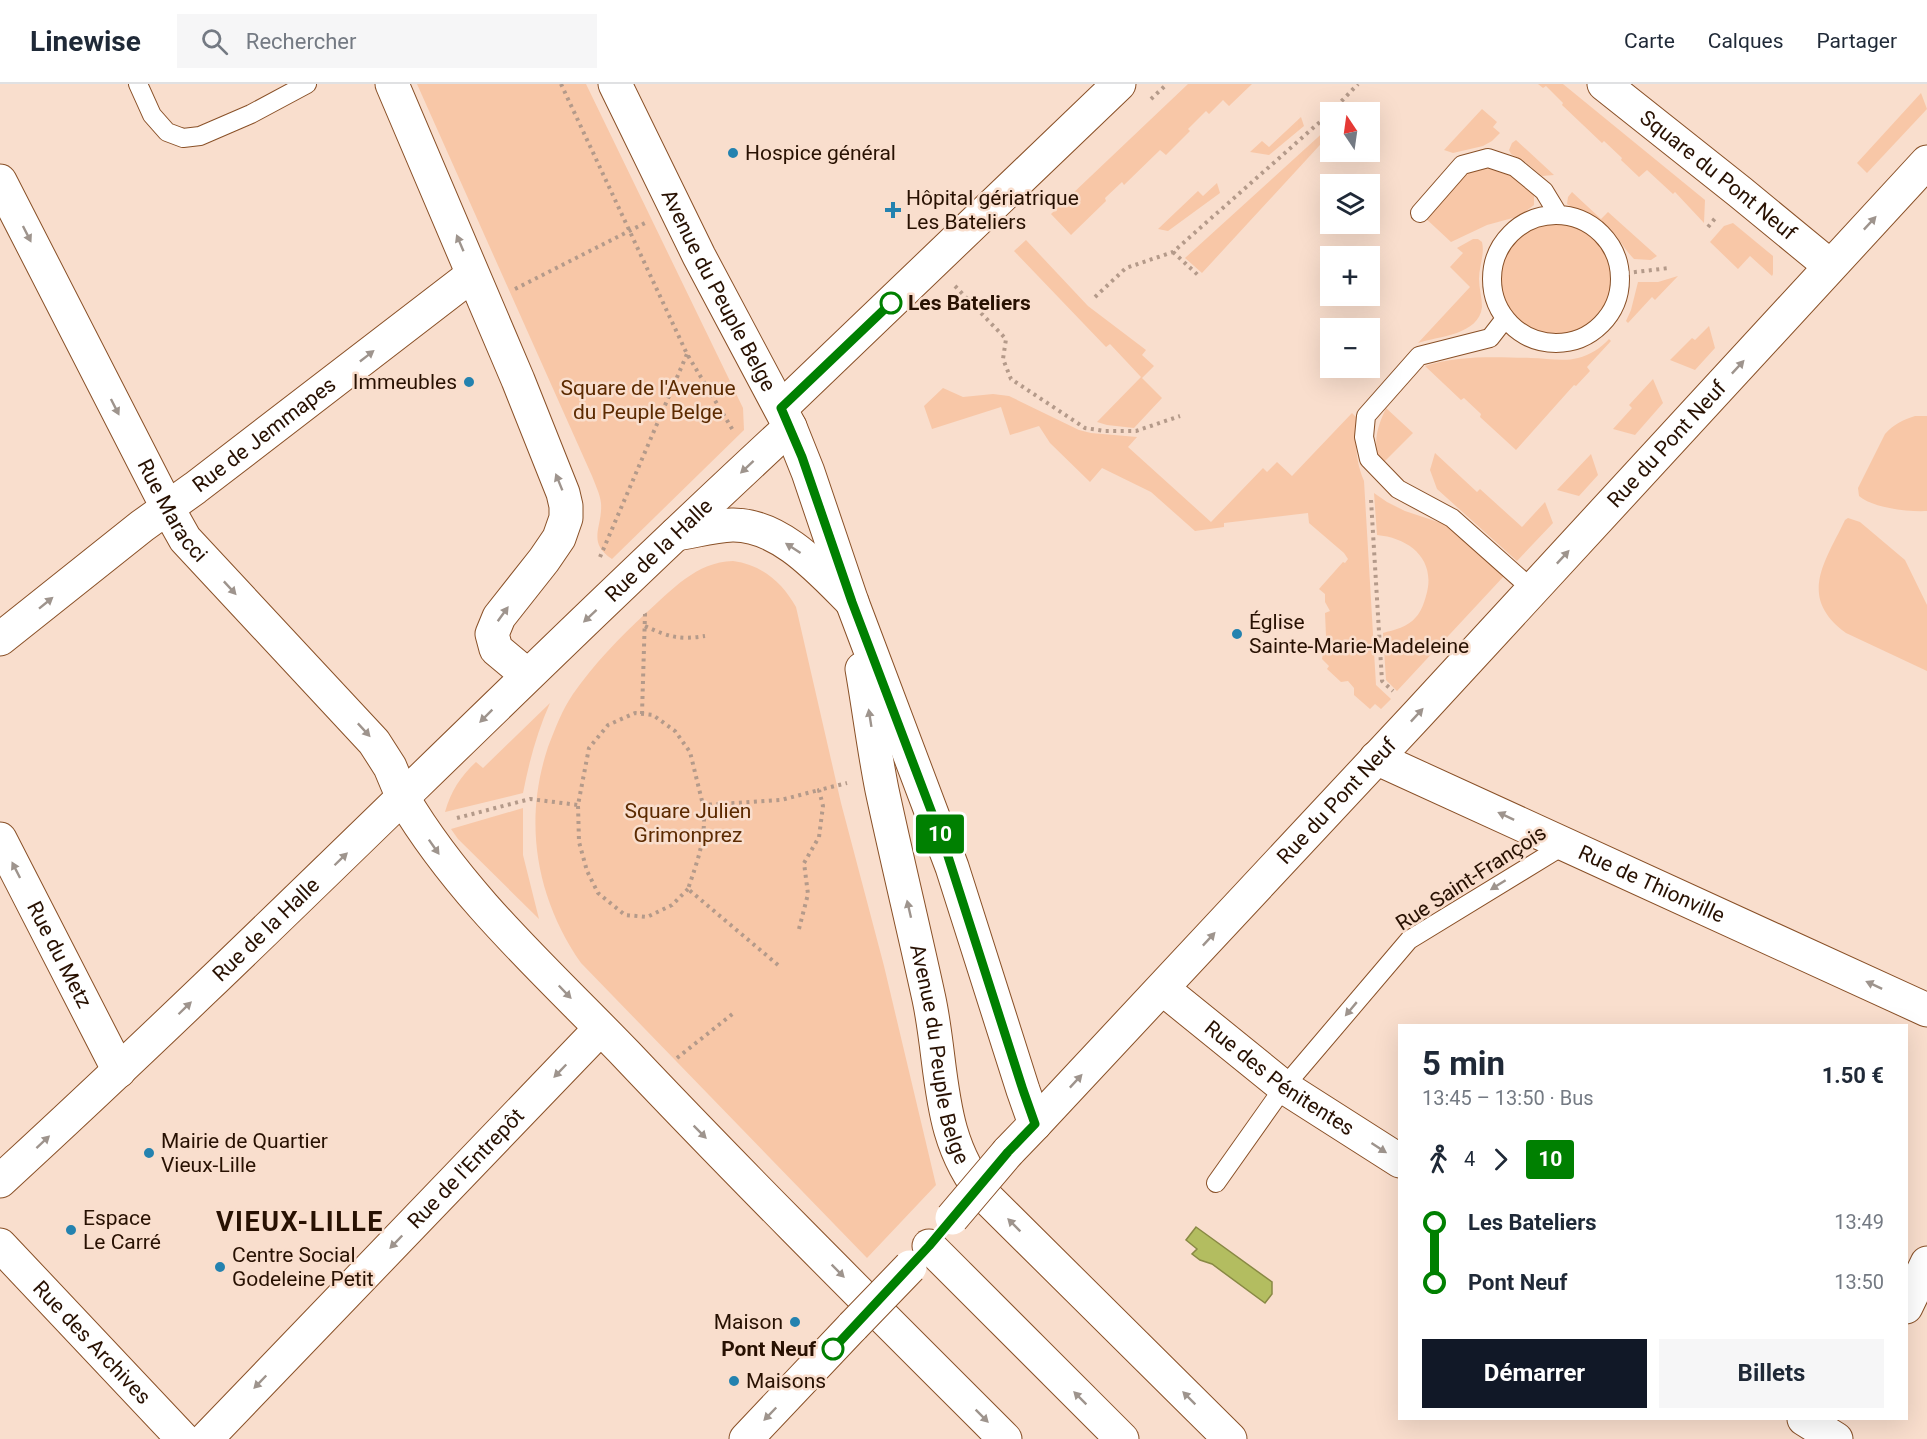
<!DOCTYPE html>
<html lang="fr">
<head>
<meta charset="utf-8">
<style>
  :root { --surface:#fff; --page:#f6f6f7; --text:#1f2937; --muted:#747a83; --line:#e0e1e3; --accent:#111827 }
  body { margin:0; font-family:Roboto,sans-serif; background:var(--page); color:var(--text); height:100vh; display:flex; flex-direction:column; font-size:22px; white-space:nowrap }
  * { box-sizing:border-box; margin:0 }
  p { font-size:20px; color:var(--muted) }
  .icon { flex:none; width:33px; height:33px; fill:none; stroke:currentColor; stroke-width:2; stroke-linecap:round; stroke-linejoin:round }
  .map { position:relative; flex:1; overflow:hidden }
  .panel { position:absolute; left:1398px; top:940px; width:510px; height:396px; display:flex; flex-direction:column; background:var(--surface); border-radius:0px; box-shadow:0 6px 24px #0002 }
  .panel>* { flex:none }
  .badge { padding:0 12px; border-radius:4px; font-size:21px; line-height:39px }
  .needle { width:39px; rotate:347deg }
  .buttons { position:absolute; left:1320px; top:18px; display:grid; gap:12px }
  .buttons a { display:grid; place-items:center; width:60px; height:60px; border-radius:0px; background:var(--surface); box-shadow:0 6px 24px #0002; font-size:30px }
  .map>.badge { position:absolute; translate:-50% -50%; box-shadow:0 0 0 3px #fff }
  .legs { display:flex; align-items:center; gap:9px; height:66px; padding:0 24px; font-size:20px }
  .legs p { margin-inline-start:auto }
  .head { display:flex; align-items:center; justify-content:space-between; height:102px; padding:0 24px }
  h1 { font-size:33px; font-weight:700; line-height:45px }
  .cta { display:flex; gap:12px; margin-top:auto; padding:12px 24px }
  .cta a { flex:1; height:69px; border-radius:0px; background:var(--accent); color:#fff; font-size:24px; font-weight:700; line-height:69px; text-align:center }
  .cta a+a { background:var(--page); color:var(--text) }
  ul { padding:0 24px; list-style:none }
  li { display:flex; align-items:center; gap:21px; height:60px; font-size:22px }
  li i { display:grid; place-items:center; width:9px; height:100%; margin:0 8px; background:currentColor }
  li i::after { content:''; width:15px; height:15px; margin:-8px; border:4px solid; border-radius:50%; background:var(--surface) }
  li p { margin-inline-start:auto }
  li:first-child i { background:linear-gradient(#0000 50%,currentColor 0) }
  li:last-child i { background:linear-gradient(currentColor 50%,#0000 0) }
  header { display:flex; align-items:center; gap:36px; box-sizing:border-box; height:84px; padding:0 30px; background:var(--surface); border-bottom:2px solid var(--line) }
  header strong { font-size:28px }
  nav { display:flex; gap:33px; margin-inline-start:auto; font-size:21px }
  .search { width:420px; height:54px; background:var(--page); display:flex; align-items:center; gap:15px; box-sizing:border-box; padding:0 21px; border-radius:0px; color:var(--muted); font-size:22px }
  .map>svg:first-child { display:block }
  .green { fill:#f8c7a7 }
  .water { fill:#b3bd60; stroke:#898944; stroke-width:1.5 }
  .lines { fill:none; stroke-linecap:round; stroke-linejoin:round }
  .lane-casing { stroke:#895027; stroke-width:20 }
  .street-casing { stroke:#895027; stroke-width:35 }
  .secondary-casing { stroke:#895027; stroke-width:35 }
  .path { stroke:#b49a8a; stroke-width:4; stroke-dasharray:3 4.5; stroke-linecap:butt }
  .lane { stroke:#fff; stroke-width:18 }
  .street { stroke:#fff; stroke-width:33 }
  .secondary { stroke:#fff; stroke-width:33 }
  .secondary-bridge-casing { stroke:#895027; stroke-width:35; stroke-linecap:butt }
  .secondary-bridge { stroke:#fff; stroke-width:33 }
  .oneway { fill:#9e948d }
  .line-1-casing { stroke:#fff; stroke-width:14 }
  .line-1 { stroke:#008001; stroke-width:9 }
  .poi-dot { fill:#2482af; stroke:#f9decd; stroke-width:2 }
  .stop-1-dot { fill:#fff; stroke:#008001; stroke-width:3 }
  .labels { text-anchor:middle; stroke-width:5; stroke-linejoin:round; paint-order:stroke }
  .poi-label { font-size:21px; fill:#281102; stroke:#f9decd; text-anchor:start }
  .street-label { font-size:21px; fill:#281102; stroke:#f9decd }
  .stop-label { font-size:21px; font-weight:bold; fill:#281102; stroke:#f9decd; text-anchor:start }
  .park-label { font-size:21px; fill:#5c2a00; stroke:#f9decd }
  .district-label { font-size:27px; font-weight:bold; letter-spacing:1.5px; fill:#281102; stroke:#f9decd }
</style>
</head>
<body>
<header>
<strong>Linewise</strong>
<div class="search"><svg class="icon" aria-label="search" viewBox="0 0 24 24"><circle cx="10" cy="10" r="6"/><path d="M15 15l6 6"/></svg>Rechercher</div>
<nav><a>Carte</a><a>Calques</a><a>Partager</a></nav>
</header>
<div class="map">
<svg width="1927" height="1355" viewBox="0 0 1927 1355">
  <rect width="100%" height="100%" fill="#f9decd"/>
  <!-- green -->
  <path class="green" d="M417,0H586L743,324L744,346L612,475C586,458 603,443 601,419C600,410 595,400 592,392Z
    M1188,0H1252L1229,22L1223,16L1209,30L1206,27L1188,45L1190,47L1166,71L1160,66L1124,101L1122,98L1105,114L1106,117L1071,151L1051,130Z
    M1538,0H1563L1705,116L1704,139L1675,108L1673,110L1647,86L1639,93L1621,76L1622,74L1604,57L1602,59L1562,21L1563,19L1546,2L1543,4Z
    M1921,9L1927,25L1867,89L1857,79Z
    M1482,25L1497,38L1493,43L1500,49L1492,57L1483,62L1453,69L1444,66Z
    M1301,33L1304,42L1269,71L1250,68L1262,57L1269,63Z
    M1328,44L1330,50L1202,189L1185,174Z
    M1516,56L1554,91L1542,92L1524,77L1511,70L1509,66L1512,59Z
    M1486,83L1506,86L1531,107L1534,111V121L1520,132L1487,141L1451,158L1422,131L1467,87Z
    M1217,99L1220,109L1168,147L1158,145L1198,107L1203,112Z
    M1572,108L1601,135L1608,128L1657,172L1651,176L1634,175C1622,163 1617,148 1602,138C1592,130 1578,128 1567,120L1568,113Z
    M1500 194a56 56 0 1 1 112 0a56 56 0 1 1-112 0Z
    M1733,139L1773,172V190L1772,192L1750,172L1738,185L1710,158L1724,142Z
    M1473,155H1478L1482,158C1485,170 1479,183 1479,195C1479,204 1482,213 1482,223C1479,251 1439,252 1418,259L1470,203L1450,183L1463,169L1457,164Z
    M1026,156L1088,222L1146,266L1142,271L1154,282L1142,294L1162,314L1134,344L1107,341L1097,338L1141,293L1110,260L1106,263L1014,167Z
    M1678,192L1655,216L1652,213L1628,239L1626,237L1631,226L1638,198H1658Z
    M1709,242L1715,264L1695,286L1670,276L1692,254L1695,256Z
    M1609,255L1611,257L1587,283L1590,287L1576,302L1574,301L1516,366L1480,333L1481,330L1464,314L1461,316L1425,282C1457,271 1497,273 1531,274C1546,274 1563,278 1578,274C1590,271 1601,264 1609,255Z
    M1653,295L1663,319L1635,351L1613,345L1632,324L1629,321Z
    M943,304L963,313L993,310L1009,312L1079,346L1091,349L1137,353L1128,363L1211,438L1263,384L1267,388L1277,378L1292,392L1352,329L1358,335C1355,358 1355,375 1364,397L1376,601L1391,615L1381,625L1375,620L1370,625L1354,611V604L1348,597L1341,598L1327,585L1329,582L1322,575L1326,552L1325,529L1330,527L1325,518V510L1319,505L1343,478L1345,479L1348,475L1344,469L1309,439L1308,429L1224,439V443L1195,447L1151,408L1102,384L1090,398L1050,359L1039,342L1010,351L1001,323L932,345L924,322Z
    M1386,324L1413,349L1385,377H1380C1372,357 1378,342 1386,324Z
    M1915,332H1927V427C1908,428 1873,424 1859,412L1858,404L1885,350C1894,340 1903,336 1915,332Z
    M1435,369L1477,408L1480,405L1522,443L1545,418L1553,439L1517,477L1437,405L1430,386Z
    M1591,370L1598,391L1579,412L1557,406Z
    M1374,409L1387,418L1405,427L1447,441L1504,492L1397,607L1386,596L1383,549C1394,546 1408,543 1416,533C1421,528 1424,519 1426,512C1437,476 1410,454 1377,451Z
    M1848,434L1860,438L1905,476L1927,521V587L1846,549C1797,513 1825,478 1845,436Z
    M733,477C762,481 782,498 796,523L841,719L884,882L936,1101L867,1174L581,879C536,814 523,738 548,663C555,645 562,626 573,610C594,580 619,554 646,529C672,506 696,478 733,477Z
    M550,619C537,648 529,678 523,709L445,728C451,707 460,693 476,678L483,684Z
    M523,724V771L539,835L458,755L451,745Z"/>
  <!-- water -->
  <path class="water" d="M1196,1143L1272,1198V1210L1265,1219L1212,1180L1200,1176L1192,1170L1197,1165L1186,1156Z"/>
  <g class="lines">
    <!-- lane casing -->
    <g class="lane-casing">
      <path id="lane" d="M138,0L152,31L167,48L183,54L200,52L251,30L307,0
        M1420,129L1462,81L1488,74L1515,83L1544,107L1558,130
        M1492 195a64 64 0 1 1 128 0a64 64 0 1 1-128 0Z
        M1504,236L1490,254L1419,272L1366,332L1364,353L1369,375L1398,405L1452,434L1533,506
        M1216,1099L1284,1003L1409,856L1566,760"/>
    </g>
    <!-- street casing -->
    <g class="street-casing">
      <g id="street">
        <path d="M392,0L518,296L563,409L566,422V434L559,454L544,476L499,533L492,550L496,565L527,591"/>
        <path id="s1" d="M1604,0L1740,108L1830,182"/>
        <path id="s2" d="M0,97L167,423L185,455L374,658L390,683L403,714"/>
        <path d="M676,450C695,447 714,442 732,441C780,440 821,487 852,518"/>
        <path id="s3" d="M0,555L142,442L195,404L472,191"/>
        <path id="s4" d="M1376,674L1927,926"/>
        <path id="s5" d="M0,755L119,987"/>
        <path id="s6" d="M1163,905L1284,1003L1400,1077"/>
        <path id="s7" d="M1035,1040L1418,630L1927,78"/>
        <path id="s8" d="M0,1161L183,1355"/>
        <path d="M1906,1223L1927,1179"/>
        <path d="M1804,1335L1836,1355"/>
        <path id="s9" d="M206,1355L600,945"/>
      </g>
    </g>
    <!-- secondary casing -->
    <g class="secondary-casing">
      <g id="secondary">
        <path id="s10" d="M615,0L699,172L790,343L808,388L852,518L952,783L1023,1006L1035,1040L1008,1068"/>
        <path d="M781,324L1119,0"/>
        <path id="s11" d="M862,585C869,625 874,666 882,706C897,776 914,846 929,915C944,986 936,1055 986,1113L1230,1355"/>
        <path d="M403,714C461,812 548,889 626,970C750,1101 878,1228 1005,1355"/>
        <path id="s12" d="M0,1097C268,851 523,590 790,343"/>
        <path d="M929,1162L1122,1355"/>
        <path d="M746,1355L853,1242"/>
      </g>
    </g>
    <!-- path -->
    <path class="path" d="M561,0L687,270L734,348
      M1151,15L1167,0
      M1331,28L1358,0
      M1708,143L1717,132
      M1173,168L1199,192
      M1619,190L1669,184
      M955,202L1006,255L1003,275L1011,295L1085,344L1105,347H1136L1180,332
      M515,205L645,139
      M1095,213L1126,184L1173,168L1330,29
      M1371,416L1382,597L1393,607
      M600,473L687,270
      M645,542C669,553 679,556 705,552
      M642,630L645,530L643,527
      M457,734L530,715L578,721
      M688,805L672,821L647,833L625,831L598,809L587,787L579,758L578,721L589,664L608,641L635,629L653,631L675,647L690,668L703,721
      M799,845L808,810L804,779L819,753L823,722L819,706L847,699
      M778,881L688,805C698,775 707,753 703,721L781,716L819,706
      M677,974L735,928"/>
    <!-- lane -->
    <use href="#lane" class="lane"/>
    <!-- street -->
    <use href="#street" class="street"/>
    <!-- secondary -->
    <use href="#secondary" class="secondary"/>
    <!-- secondary-bridge casing -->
    <g class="secondary-bridge-casing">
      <path id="secondary-bridge" d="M952,1134L1008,1068
        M853,1242L910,1183"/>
    </g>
    <!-- secondary-bridge -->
    <use href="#secondary-bridge" class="secondary-bridge"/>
  </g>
  <!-- one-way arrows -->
  <defs><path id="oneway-solid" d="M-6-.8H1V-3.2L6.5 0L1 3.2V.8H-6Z" transform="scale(1.5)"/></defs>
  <g class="oneway">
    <use href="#oneway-solid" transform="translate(1870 139) rotate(-47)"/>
    <use href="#oneway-solid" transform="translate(27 150) rotate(63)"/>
    <use href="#oneway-solid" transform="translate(460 159) rotate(-113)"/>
    <use href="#oneway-solid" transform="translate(367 272) rotate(-38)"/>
    <use href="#oneway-solid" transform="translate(1738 283) rotate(-47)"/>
    <use href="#oneway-solid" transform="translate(115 323) rotate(63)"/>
    <use href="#oneway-solid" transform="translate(747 383) rotate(137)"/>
    <use href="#oneway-solid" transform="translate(559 398) rotate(-112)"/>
    <use href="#oneway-solid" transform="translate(793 464) rotate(-147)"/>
    <use href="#oneway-solid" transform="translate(1563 473) rotate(-47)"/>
    <use href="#oneway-solid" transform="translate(230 504) rotate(47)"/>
    <use href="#oneway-solid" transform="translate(46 519) rotate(-39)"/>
    <use href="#oneway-solid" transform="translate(503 530) rotate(-54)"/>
    <use href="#oneway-solid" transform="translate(590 532) rotate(137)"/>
    <use href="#oneway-solid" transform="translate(1417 631) rotate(-47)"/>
    <use href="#oneway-solid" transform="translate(486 632) rotate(135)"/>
    <use href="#oneway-solid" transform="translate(870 634) rotate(-99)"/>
    <use href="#oneway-solid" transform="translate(364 646) rotate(47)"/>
    <use href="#oneway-solid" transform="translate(1506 732) rotate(-155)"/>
    <use href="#oneway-solid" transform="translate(434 763) rotate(55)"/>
    <use href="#oneway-solid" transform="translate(341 775) rotate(-44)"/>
    <use href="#oneway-solid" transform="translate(16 786) rotate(-117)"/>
    <use href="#oneway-solid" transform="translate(1498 801) rotate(148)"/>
    <use href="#oneway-solid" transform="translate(909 825) rotate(-103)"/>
    <use href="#oneway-solid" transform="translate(1209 855) rotate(-47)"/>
    <use href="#oneway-solid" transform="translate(1874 901) rotate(-155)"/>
    <use href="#oneway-solid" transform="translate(565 908) rotate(46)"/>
    <use href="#oneway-solid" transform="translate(185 924) rotate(-44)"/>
    <use href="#oneway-solid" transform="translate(1351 925) rotate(130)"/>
    <use href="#oneway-solid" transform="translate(560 987) rotate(134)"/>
    <use href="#oneway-solid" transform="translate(1076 997) rotate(-47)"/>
    <use href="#oneway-solid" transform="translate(700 1048) rotate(45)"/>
    <use href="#oneway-solid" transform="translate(43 1058) rotate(-43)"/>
    <use href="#oneway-solid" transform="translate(1379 1064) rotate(33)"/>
    <use href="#oneway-solid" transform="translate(1014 1141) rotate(-135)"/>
    <use href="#oneway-solid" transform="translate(396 1158) rotate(134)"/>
    <use href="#oneway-solid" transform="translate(838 1187) rotate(45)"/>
    <use href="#oneway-solid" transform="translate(260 1298) rotate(134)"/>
    <use href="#oneway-solid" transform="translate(1080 1314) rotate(-135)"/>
    <use href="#oneway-solid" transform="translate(1189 1314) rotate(-135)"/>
    <use href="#oneway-solid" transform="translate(770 1330) rotate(134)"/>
    <use href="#oneway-solid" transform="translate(982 1332) rotate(45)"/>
  </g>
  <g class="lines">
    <!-- line-1 casing -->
    <g class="line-1-casing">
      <path id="line-1" d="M833,1265L929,1162L1008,1068L1035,1040L1023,1006L946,766L852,518L802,373L781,324L891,219"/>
    </g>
    <!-- line-1 -->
    <use href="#line-1" class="line-1"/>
  </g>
  <!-- markers -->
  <g class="poi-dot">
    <circle cx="733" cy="69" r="6"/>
    <path d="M890 117h6v6h6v6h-6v6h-6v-6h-6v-6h6z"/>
    <circle cx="469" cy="298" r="6"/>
    <circle cx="1237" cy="550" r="6"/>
    <circle cx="149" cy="1069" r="6"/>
    <circle cx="71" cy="1146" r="6"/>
    <circle cx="220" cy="1183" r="6"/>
    <circle cx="795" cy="1238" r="6"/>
    <circle cx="734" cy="1297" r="6"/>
  </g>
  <g class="stop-1-dot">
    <circle cx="891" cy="219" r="10"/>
    <circle cx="833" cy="1265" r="10"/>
  </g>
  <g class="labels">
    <!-- poi labels -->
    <g class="poi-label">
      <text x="745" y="76">Hospice général</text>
      <text x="906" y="121">Hôpital gériatrique<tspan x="906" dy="24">Les Bateliers</tspan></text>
      <text x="457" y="305" text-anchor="end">Immeubles</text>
      <text x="1249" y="545">Église<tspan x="1249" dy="24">Sainte-Marie-Madeleine</tspan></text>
      <text x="161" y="1064">Mairie de Quartier<tspan x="161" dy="24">Vieux-Lille</tspan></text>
      <text x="83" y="1141">Espace<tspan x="83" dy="24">Le Carré</tspan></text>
      <text x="232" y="1178">Centre Social<tspan x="232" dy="24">Godeleine Petit</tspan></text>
      <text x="783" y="1245" text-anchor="end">Maison</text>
      <text x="746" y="1304">Maisons</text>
    </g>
    <!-- street labels -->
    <g class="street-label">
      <text dy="7" stroke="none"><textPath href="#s1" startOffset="146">Square du Pont Neuf</textPath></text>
      <text dy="7" stroke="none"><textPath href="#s10" startOffset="231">Avenue du Peuple Belge</textPath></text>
      <text dy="7" stroke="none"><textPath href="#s3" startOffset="334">Rue de Jemmapes</textPath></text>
      <text dy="7" stroke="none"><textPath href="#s7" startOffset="928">Rue du Pont Neuf</textPath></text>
      <text dy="7" stroke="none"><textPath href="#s2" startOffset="372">Rue Maracci</textPath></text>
      <text dy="7" stroke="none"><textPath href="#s12" startOffset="912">Rue de la Halle</textPath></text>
      <text dy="7" stroke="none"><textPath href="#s7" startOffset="442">Rue du Pont Neuf</textPath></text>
      <text transform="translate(1471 794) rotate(-33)" y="7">Rue Saint-François</text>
      <text dy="7" stroke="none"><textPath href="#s4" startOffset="303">Rue de Thionville</textPath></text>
      <text dy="7" stroke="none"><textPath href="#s12" startOffset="366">Rue de la Halle</textPath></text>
      <text dy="7" stroke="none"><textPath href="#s5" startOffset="130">Rue du Metz</textPath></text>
      <text dy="7" stroke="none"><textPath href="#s11" startOffset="393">Avenue du Peuple Belge</textPath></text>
      <text dy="7" stroke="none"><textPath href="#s6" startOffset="147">Rue des Pénitentes</textPath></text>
      <text dy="7" stroke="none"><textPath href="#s9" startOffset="375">Rue de l'Entrepôt</textPath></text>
      <text dy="7" stroke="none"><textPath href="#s8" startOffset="134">Rue des Archives</textPath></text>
    </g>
    <!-- stop labels -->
    <g class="stop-label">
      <text x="908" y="226">Les Bateliers</text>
      <text x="816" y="1272" text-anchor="end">Pont Neuf</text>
    </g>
    <!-- park labels -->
    <g class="park-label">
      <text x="648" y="311">Square de l'Avenue<tspan x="648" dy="24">du Peuple Belge</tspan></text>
      <text x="688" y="734">Square Julien<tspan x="688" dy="24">Grimonprez</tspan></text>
    </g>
    <!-- district labels -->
    <g class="district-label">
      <text x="300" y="1147">VIEUX-LILLE</text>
    </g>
  </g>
</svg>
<div class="buttons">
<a><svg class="needle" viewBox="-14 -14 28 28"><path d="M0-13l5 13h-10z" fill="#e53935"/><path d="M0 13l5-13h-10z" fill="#747a83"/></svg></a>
<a><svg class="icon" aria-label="layers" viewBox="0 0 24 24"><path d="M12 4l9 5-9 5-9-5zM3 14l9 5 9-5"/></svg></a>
<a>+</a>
<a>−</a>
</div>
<b class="badge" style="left:940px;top:750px;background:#008001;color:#fff">10</b>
<section class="panel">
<div class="head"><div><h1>5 min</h1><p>13:45 – 13:50 · Bus</p></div><b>1.50 €</b></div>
<div class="legs"><svg class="icon" aria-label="walk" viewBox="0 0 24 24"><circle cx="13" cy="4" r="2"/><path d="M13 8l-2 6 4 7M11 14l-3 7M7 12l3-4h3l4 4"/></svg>4<svg class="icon" aria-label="forward" viewBox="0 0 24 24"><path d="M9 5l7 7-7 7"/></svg><b class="badge" style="background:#008001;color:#fff">10</b></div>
<ul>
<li><i style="color:#008001"></i><b>Les Bateliers</b><p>13:49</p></li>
<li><i style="color:#008001"></i><b>Pont Neuf</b><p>13:50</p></li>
</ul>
<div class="cta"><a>Démarrer</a><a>Billets</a></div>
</section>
</div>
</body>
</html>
